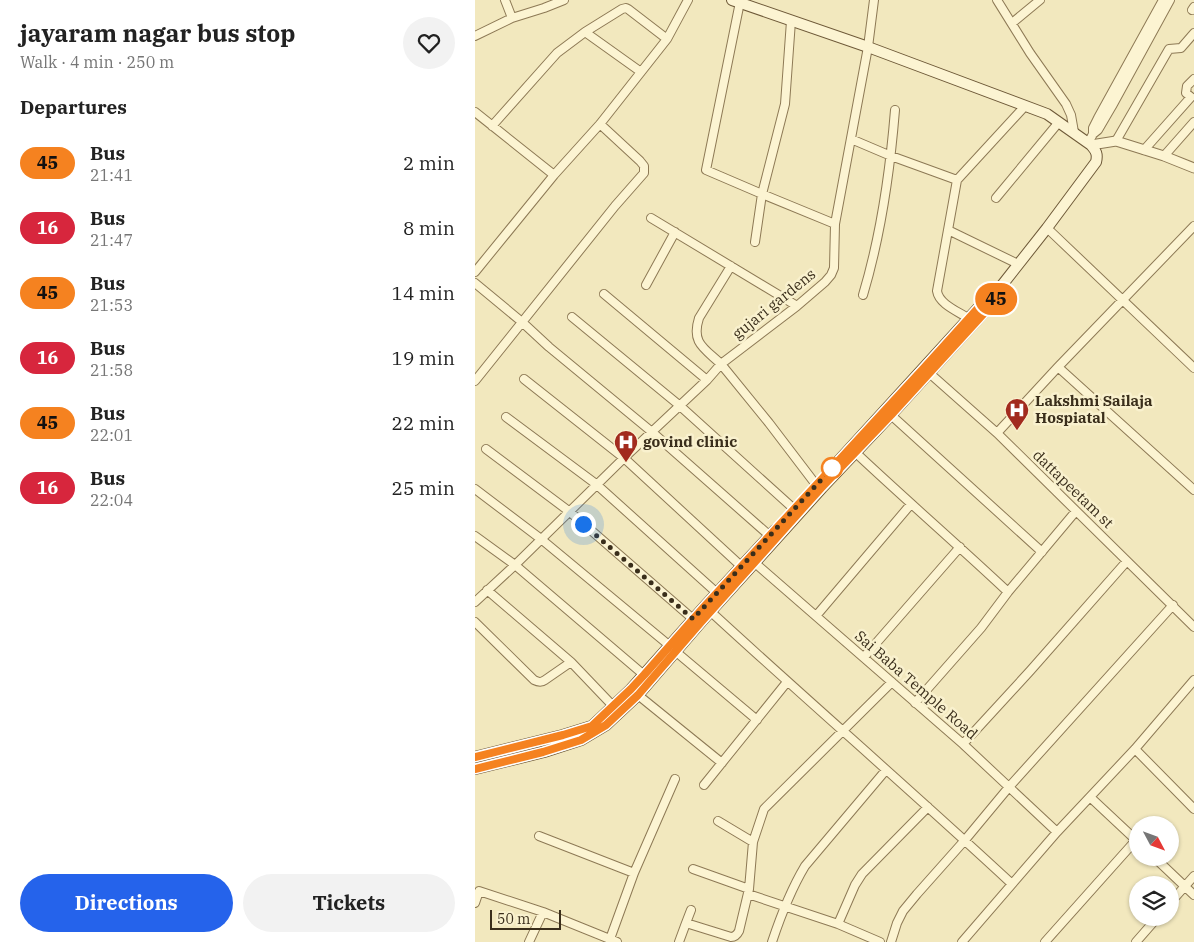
<!DOCTYPE html>
<html lang="en">
<head>
<meta charset="utf-8">
<style>
  :root { --surface:#fff; --page:#f2f2f2; --text:#222; --muted:#767676; --accent:#2563eb }
  body { margin:0; font-family:"IBM Plex Serif",serif; background:var(--page); color:var(--text); height:100vh; display:flex; flex-direction:column; font-size:19px; white-space:nowrap }
  * { box-sizing:border-box; margin:0 }
  p { font-size:16px; color:var(--muted) }
  .icon { flex:none; width:28px; height:28px; fill:none; stroke:currentColor; stroke-width:2; stroke-linecap:round; stroke-linejoin:round }
  .map { position:relative; flex:1; overflow:hidden }
  .drawer { display:flex; flex-direction:column; background:var(--surface); width:475px }
  .drawer>* { flex:none }
  .badge { padding:0 10px; border-radius:16px; font-size:18px; line-height:32px }
  .needle { width:32px; rotate:131deg }
  .controls { position:absolute; left:654px; top:816px; display:grid; gap:10px }
  .controls a { display:grid; place-items:center; width:50px; height:50px; border-radius:50%; background:var(--surface); box-shadow:0 1px 4px #0004; font-size:25px }
  .scale { position:absolute; left:15px; bottom:12px; width:71px; box-sizing:border-box; padding-left:5px; border:2px solid #3a2e1b; border-top:0; font-size:14px; line-height:18px; white-space:nowrap; color:#3a2e1b; -webkit-text-stroke:4px #f9f1ce; paint-order:stroke }
  .you { position:absolute; width:25px; height:25px; margin:-12px; border:4px solid #fff; border-radius:50%; background:#1a73e8; box-shadow:0 0 0 8px #1a73e833 }
  .map>.badge { position:absolute; translate:-50% -50%; box-shadow:0 0 0 2px #fff }
  h2 { padding:0 20px; font-size:19px; line-height:45px }
  .round { display:grid; place-items:center; flex:none; width:52px; height:52px; border-radius:26px; background:var(--page) }
  .overview { display:flex; align-items:center; justify-content:space-between; height:85px; padding:0 20px }
  h1 { font-size:24px; font-weight:800; line-height:38px }
  .primary-button { display:flex; gap:10px; margin-top:auto; padding:10px 20px }
  .primary-button a { flex:1; height:58px; border-radius:30px; background:var(--accent); color:#fff; font-size:20px; font-weight:800; line-height:58px; text-align:center }
  .primary-button a+a { background:var(--page); color:var(--text) }
  ul { padding:0; list-style:none }
  li { display:flex; align-items:center; gap:15px; height:65px; padding:0 20px }
  li div { flex:1 }
  li b { display:block; font-size:19px }
  li em { font-style:normal }
  li .badge { min-width:55px; font-weight:700; text-align:center }
  main { display:flex; flex:1; min-height:0 }
  .map>svg:first-child { display:block }
  .lines { fill:none; stroke-linecap:round; stroke-linejoin:round }
  .minor-casing { stroke:#8d7955; stroke-width:10 }
  .tertiary-casing { stroke:#8d7955; stroke-width:11 }
  .secondary-casing { stroke:#6e5938; stroke-width:12 }
  .minor { stroke:#fcf4d2; stroke-width:8 }
  .tertiary { stroke:#fcf4d2; stroke-width:9 }
  .secondary { stroke:#fcf4d2; stroke-width:10 }
  .line-casing { stroke:#fff; stroke-width:11 }
  .line { stroke:#f58220; stroke-width:8 }
  .walk { stroke:#3a2e1b; stroke-width:5; stroke-dasharray:0 9 }
  .stop-dot { fill:#fff; stroke:#f58220; stroke-width:2.5 }
  .labels { text-anchor:middle; stroke-width:5; stroke-linejoin:round; paint-order:stroke }
  .street-label { font-size:15px; fill:#3a2e1b; stroke:#f9f1ce }
  .poi-label { font-size:15px; font-weight:bold; fill:#3a2e1b; stroke:#f9f1ce; text-anchor:start }
</style>
</head>
<body>
<main>
<section class="drawer">
<div class="overview"><div><h1>jayaram nagar bus stop</h1><p>Walk · 4 min · 250 m</p></div><a class="round"><svg class="icon" aria-label="heart" viewBox="0 0 24 24"><path d="M12 20l-8-8c-3-5 5-10 8-4 3-6 11-1 8 4z"/></svg></a></div>
<h2>Departures</h2>
<ul>
<li><span class="badge" style="background:#f58220;color:#111">45</span><div><b>Bus</b><p>21:41</p></div><em>2 min</em></li>
<li><span class="badge" style="background:#d7263d;color:#fff">16</span><div><b>Bus</b><p>21:47</p></div><em>8 min</em></li>
<li><span class="badge" style="background:#f58220;color:#111">45</span><div><b>Bus</b><p>21:53</p></div><em>14 min</em></li>
<li><span class="badge" style="background:#d7263d;color:#fff">16</span><div><b>Bus</b><p>21:58</p></div><em>19 min</em></li>
<li><span class="badge" style="background:#f58220;color:#111">45</span><div><b>Bus</b><p>22:01</p></div><em>22 min</em></li>
<li><span class="badge" style="background:#d7263d;color:#fff">16</span><div><b>Bus</b><p>22:04</p></div><em>25 min</em></li>
</ul>
<div class="primary-button"><a>Directions</a><a>Tickets</a></div>
</section>
<div class="map">
<svg width="719" height="942" viewBox="0 0 719 942">
  <rect width="100%" height="100%" fill="#f2e8be"/>
  <g class="lines">
    <!-- minor casing -->
    <g class="minor-casing">
      <path id="minor" d="M522,0L555,53L591,104L596,115L599,132
        M265,2L231,170L287,194L360,224
        M717,10L719,7
        M37,18L69,8L89,0
        M537,23L565,0
        M110,32L166,72
        M0,36L37,18L30,0
        M0,112L79,175
        M17,126L82,53L110,32L147,9L151,8L153,9L192,39
        M618,134V128L623,118L688,0
        M376,139L416,156L482,180
        M641,141L694,49L706,48L719,33
        M613,143L618,134L623,130L637,106L695,0
        M669,150L716,97L711,93L712,86L719,79
        M689,156L719,122
        M521,198L584,122
        M176,218L322,306
        M572,228L719,368
        M473,230L543,264
        M280,242L287,194L310,104L316,21
        M0,272L79,175L125,124L192,39L213,0
        M0,283L47,322L74,347L177,432L295,536
        M171,285L200,232
        M129,294L232,380
        M388,295C406,235 415,172 420,110
        M97,317L204,405L319,509
        M493,318C482,311 464,304 462,291L482,180L550,106
        M583,367L719,490
        M452,371L522,433L719,627
        M49,379L149,458L266,566
        M0,381L140,206L169,173V166L165,161L125,124
        M416,415L567,552
        M31,417L121,484L242,593
        M522,433L583,367L719,226
        M11,449L95,512L218,619
        M381,453C431,500 483,545 533,592
        M342,486L294,423L246,364L322,306L350,282L356,275L359,268L360,224L393,47L399,0
        M0,489L66,539L195,646
        M0,536L40,565L169,675
        M280,563L488,744L582,832
        M12,590L96,662L138,706
        M0,602L40,565L149,458L232,380L246,364C229,348 216,343 224,318L256,266
        M235,611C335,703 438,792 537,884
        M341,616L436,504
        M0,622L59,680C63,682 66,683 70,680L96,662
        M200,651L282,720
        M389,657L485,547
        M163,695L247,763
        M440,703L506,628L533,592L601,511
        M488,744L555,671L652,561
        M660,749L719,809
        M229,785L312,682
        M615,797L662,841
        M243,821L278,842
        M64,836L159,873
        M680,858L719,895
        M218,869L274,889
        M273,894L363,924L380,885L387,874L453,807
        M0,903L4,891L68,912L142,942
        M695,903L719,876
        M211,923L216,910
        M363,924L405,942
        M135,939L159,873L200,779
        M54,942L68,912
        M204,942L211,923L256,937C260,937 262,935 264,931L274,889L278,842L289,809L417,682
        M297,942C306,915 315,891 330,866L411,770
        M416,942L422,923L428,911L442,894L490,840L534,787L698,605
        M487,942L582,832L660,749L719,680
        M570,942L661,840
        M661,942L682,918"/>
    </g>
    <!-- tertiary casing -->
    <g class="tertiary-casing">
      <path id="tertiary" d="M616,145L641,141L689,156L719,168"/>
    </g>
    <!-- secondary casing -->
    <g class="secondary-casing">
      <path id="secondary" d="M357,468L515,295L520,294
        M0,757L88,735L117,726L156,689L229,607L300,530
        M0,769L69,752L106,740L131,725L163,695L226,622L347,488L416,415L521,299L520,294L572,228L621,162C623,154 621,151 616,145L572,114L393,47L257,0"/>
    </g>
    <!-- minor -->
    <use href="#minor" class="minor"/>
    <!-- tertiary -->
    <use href="#tertiary" class="tertiary"/>
    <!-- secondary -->
    <use href="#secondary" class="secondary"/>
  </g>
  <g class="lines">
    <!-- line casing -->
    <g class="line-casing">
      <path id="line" d="M0,757L88,735L117,726L156,689L169,675L229,607L449,368L515,295L520,294L522,299L416,415L346,488L226,622L163,695L131,725L106,740L68,752L0,769"/>
    </g>
    <!-- line -->
    <use href="#line" class="line"/>
    <!-- walk -->
    <path class="walk" d="M108,524L218,619L357,468"/>
  </g>
  <!-- icons -->
  <defs>
    <g id="hospital-pin" transform="scale(1.25)"><path d="M0 17L-7.5 6A9.5 9.5 0 1 1 7.5 6Z" fill="#a22b1e" stroke="#f9f1ce"/><path d="M-5-5h3v3.5h4V-5h3V5h-3V1.5h-4V5h-3Z" fill="#fff"/></g>
  </defs>
  <g fill-rule="evenodd">
    <use href="#hospital-pin" x="542" y="410"/>
    <use href="#hospital-pin" x="151" y="442"/>
  </g>
  <!-- markers -->
  <circle class="stop-dot" cx="357" cy="468" r="10"/>
  <g class="labels">
    <!-- street labels -->
    <g class="street-label">
      <text transform="translate(299 304) rotate(-39)" y="5">gujari gardens</text>
      <text transform="translate(598 489) rotate(44)" y="5">dattapeetam st</text>
      <text transform="translate(441 685) rotate(41)" y="5">Sai Baba Temple Road</text>
    </g>
    <!-- poi labels -->
    <g class="poi-label">
      <text x="560" y="406">Lakshmi Sailaja<tspan x="560" dy="17">Hospiatal</tspan></text>
      <text x="168" y="447">govind clinic</text>
    </g>
  </g>
</svg>
<div class="controls">
<a><svg class="needle" viewBox="-14 -14 28 28"><path d="M0-13l5 13h-10z" fill="#e53935"/><path d="M0 13l5-13h-10z" fill="#767676"/></svg></a>
<a><svg class="icon" aria-label="layers" viewBox="0 0 24 24"><path d="M12 4l9 5-9 5-9-5zM3 14l9 5 9-5"/></svg></a>
</div>
<div class="scale">50 m</div>
<div class="you" style="left:108px;top:524px"></div>
<b class="badge" style="left:521px;top:299px;background:#f58220;color:#111">45</b>
</div>
</main>
</body>
</html>
